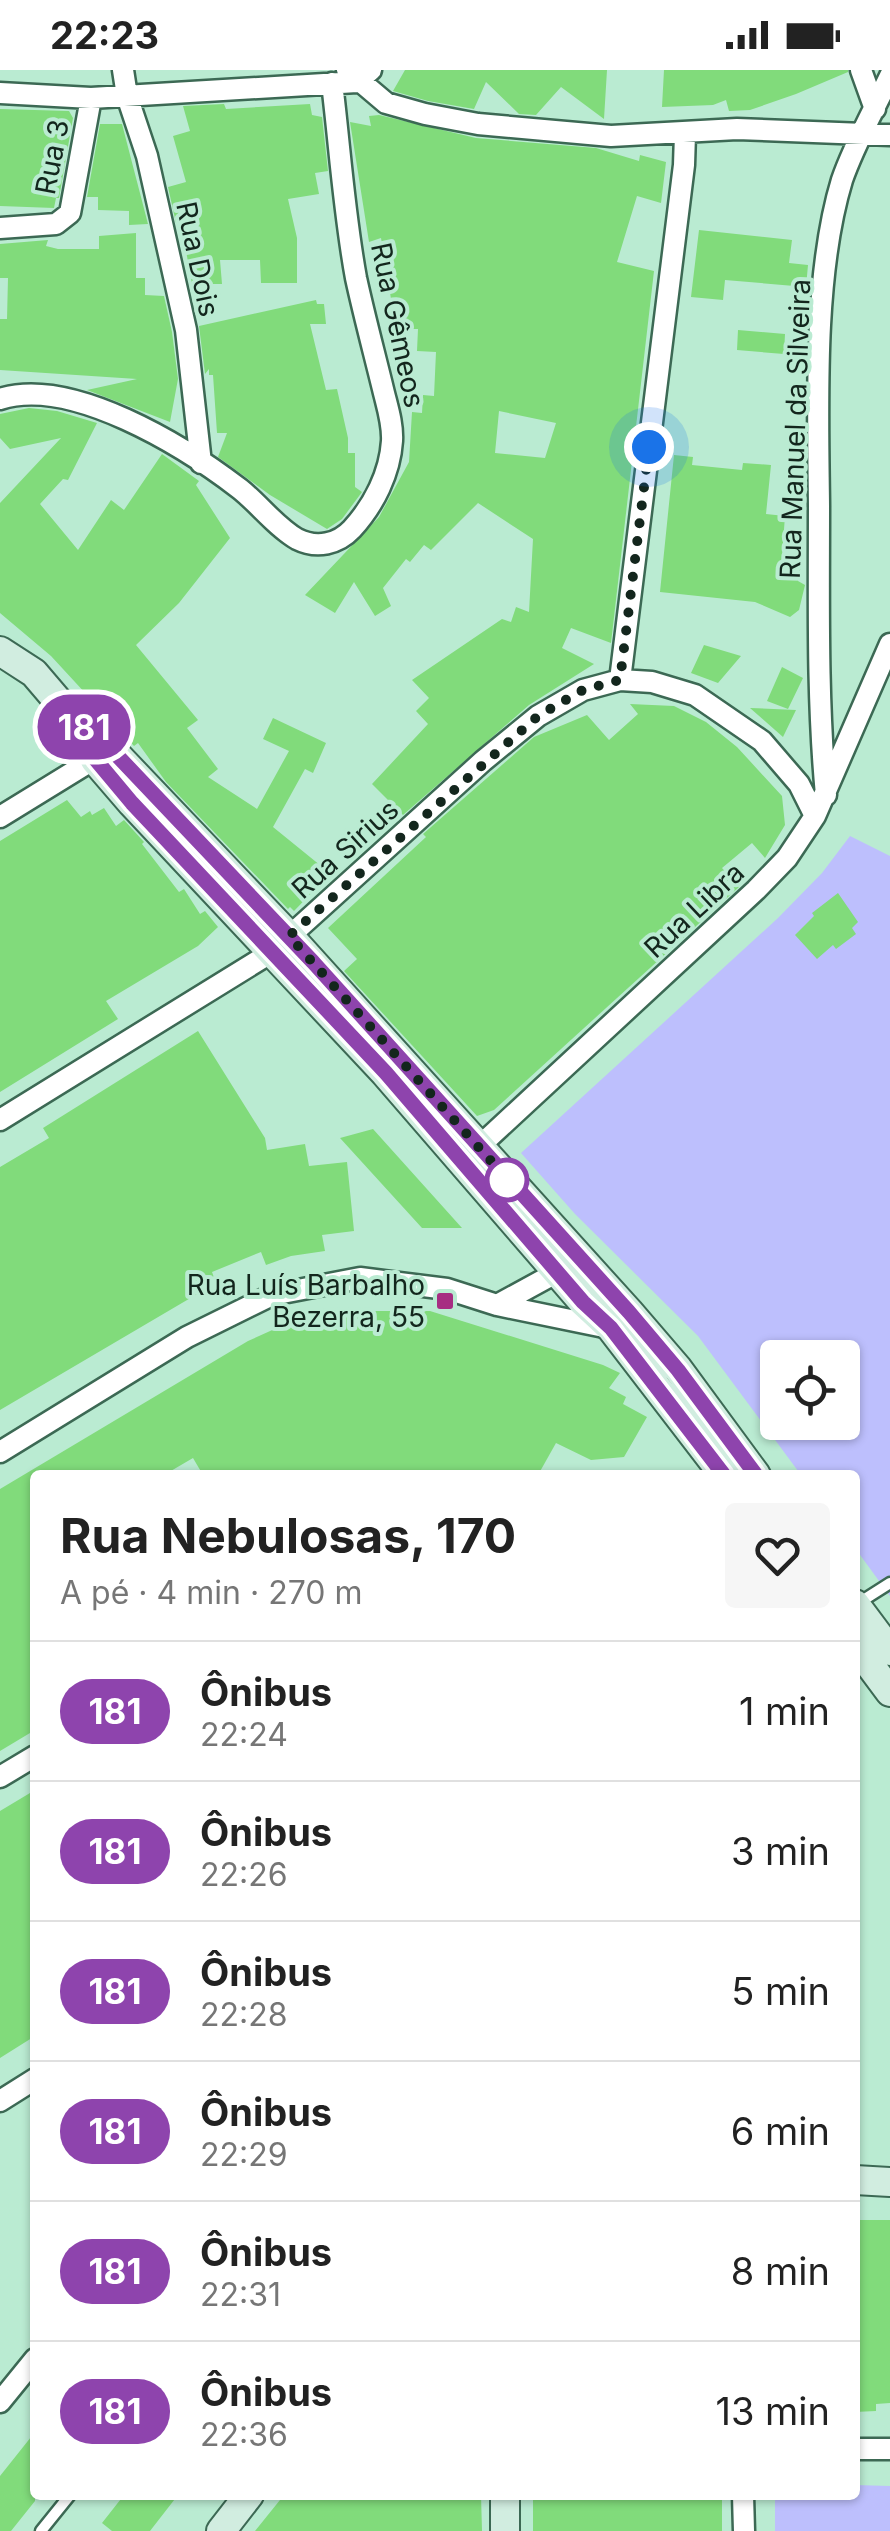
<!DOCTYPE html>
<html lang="pt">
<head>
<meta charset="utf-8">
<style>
  :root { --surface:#fff; --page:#f6f6f6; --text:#222; --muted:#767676; --line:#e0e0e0 }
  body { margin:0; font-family:Inter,sans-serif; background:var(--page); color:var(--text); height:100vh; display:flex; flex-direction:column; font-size:38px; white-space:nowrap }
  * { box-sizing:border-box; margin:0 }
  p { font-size:32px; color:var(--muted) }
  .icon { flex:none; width:55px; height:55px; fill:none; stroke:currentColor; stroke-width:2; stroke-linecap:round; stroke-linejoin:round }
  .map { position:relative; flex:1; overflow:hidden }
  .drawer { position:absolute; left:30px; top:1400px; width:830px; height:1030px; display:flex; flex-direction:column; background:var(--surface); border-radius:10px; box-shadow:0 2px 8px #0004 }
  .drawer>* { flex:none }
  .badge { padding:0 20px; border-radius:32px; font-size:35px; line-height:65px }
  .fabs { position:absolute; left:760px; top:1270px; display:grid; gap:20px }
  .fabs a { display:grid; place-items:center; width:100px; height:100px; border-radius:10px; background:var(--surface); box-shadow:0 2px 8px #0004; font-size:50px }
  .you { position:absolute; width:50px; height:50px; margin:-25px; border:8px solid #fff; border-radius:50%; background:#1a73e8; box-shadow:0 0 0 15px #1a73e833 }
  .map>.badge { position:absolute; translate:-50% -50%; box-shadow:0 0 0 5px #fff }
  .round { display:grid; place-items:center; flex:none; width:105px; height:105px; border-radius:10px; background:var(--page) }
  .summary { display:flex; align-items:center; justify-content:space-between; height:170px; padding:0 30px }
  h1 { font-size:48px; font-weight:700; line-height:75px }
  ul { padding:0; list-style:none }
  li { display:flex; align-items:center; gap:30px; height:140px; padding:0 30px; border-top:2px solid var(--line) }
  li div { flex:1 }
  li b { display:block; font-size:38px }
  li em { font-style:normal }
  li .badge { min-width:110px; font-weight:700; text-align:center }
  .status { display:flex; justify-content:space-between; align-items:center; height:70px; padding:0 50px; background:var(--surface); direction:ltr }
  .status svg { height:28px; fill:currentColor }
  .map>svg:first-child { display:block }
  .green { fill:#bdbffd; fill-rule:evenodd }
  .building { fill:#81db7b; fill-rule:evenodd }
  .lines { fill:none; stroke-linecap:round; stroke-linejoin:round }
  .lane-casing { stroke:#3c6954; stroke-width:15 }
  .street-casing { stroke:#3c6954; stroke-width:25 }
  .secondary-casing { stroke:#3c6954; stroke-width:32 }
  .lane { stroke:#fff; stroke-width:10 }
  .street { stroke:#fff; stroke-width:20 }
  .secondary { stroke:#d1ede0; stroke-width:28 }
  .line-casing { stroke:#fff; stroke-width:22 }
  .line { stroke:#8e44ad; stroke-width:15 }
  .walk { stroke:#13261d; stroke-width:10; stroke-dasharray:0 18 }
  .stop-dot { fill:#fff; stroke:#8e44ad; stroke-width:5 }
  .poi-dot { fill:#a72d82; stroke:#baebd2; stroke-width:4 }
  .labels { text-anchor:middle; stroke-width:8; stroke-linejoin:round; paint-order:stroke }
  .street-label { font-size:28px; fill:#13261d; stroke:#baebd2 }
  .poi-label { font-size:28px; fill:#13261d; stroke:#baebd2; text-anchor:end }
</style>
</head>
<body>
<div class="status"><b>22:23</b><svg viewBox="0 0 49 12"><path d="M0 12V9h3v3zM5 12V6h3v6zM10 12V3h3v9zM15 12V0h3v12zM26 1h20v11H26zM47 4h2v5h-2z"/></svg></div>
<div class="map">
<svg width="890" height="2461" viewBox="0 0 890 2461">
  <rect width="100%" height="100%" fill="#baebd2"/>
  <!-- green -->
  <path class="green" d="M850,766L890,786V1526L855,1478V1405H801L698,1266L575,1144L521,1083L778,848L822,803ZM778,1288H842V1352H778Z
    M855,2415L890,2416V2461H775V2425H855Z"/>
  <!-- building -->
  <path class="building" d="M405,0H607L604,49L561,17L536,45L519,44L486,12L474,39L428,31L393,21Z
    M664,0H848V2L796,24L750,40L729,41L726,30L713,35L662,37Z
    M224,34L226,39L310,34L312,45L322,47L328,101L315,103L319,124L288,129L297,168V213H261L260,190H220L222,214H192L181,153H176L168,117L186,112L173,66L190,61L183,36Z
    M0,39L69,41L73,48L59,128H56L54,138L0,136Z
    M379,45L476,68L596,78L639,91L640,85L666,92L661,133L637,126L617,192L654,201L611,573L571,558L562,578L594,594L529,635L403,745L372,714L428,654L416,641L429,628L412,610L502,549L511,552L516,537L529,542L533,469L478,433L431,480L424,475L410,492L406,489L383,518L391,536L375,546L354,512L335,543L305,525L379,447L409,392L412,342L422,343L423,325L434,326L436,282L417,281L418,259H403L404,248L394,247L381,168L369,172L350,52L371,56L369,46ZM499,341L556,353L545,388L495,383Z
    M100,54H122L148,154L129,155V141L98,140V127H87Z
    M699,160L792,170L789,193L808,195L806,217L725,210L723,230L691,227Z
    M136,163V208H145V225L164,226L172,262L178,309L170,352L87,320L137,309L0,300V249H7L8,208H0V174L48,170L46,176L58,179H99V166Z
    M316,230L317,234H324L326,254H310L326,320L337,319L348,368V383H355V417L362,422L342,449L327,459L270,425L218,387L227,363H217L213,305H209V299L205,304L199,256Z
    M738,260L785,264L784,284L737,280Z
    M29,338L57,341L97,353L68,410L63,409L40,434L78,480L111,430L124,440L162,384L199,411L196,415L230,468L179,533L136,575L198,650L187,658L218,699L208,707L257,739L289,681L263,669L273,648L326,673L313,703L305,699L273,757L326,800V808L294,841L290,837L288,839L166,712L138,673L134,676L51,586L0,543V433L61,368L10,379L0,368V344Z
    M674,385L693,387L692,395L742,400L743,393L771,395L766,444L785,446L782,486L802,490L798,511L805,515L799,540L790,547L755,532L660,522Z
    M704,575L741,586L718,613L691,603Z
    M782,597L803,608L788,639L767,631Z
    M630,634L674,636L706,652L737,677L782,726L785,755L765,788L752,773L722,798L739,817L494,1040L477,1046L344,901L357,889L328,858L426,767L423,764L534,667L587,645L609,670L638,644Z
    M750,638L796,640L783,667Z
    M67,730L81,747L90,741L92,745L104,738L116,756L124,750L144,772L142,774L179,822L184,819L200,844L205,841L218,857L198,876L106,931L118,949L0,1022V771Z
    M838,823L858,852L852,858L856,864L836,879L833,875L817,889L795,865L814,846L812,843Z
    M198,961L265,1068L267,1080L305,1074L309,1096L347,1092L354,1161L322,1165L325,1181L291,1186L266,1195L261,1182L212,1202L216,1213L0,1340V1097L49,1068L43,1058Z
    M373,1059L462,1158H422L340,1068Z
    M358,1241H430L603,1295L620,1303L609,1318L626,1327L623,1334L647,1347L624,1387L591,1390L556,1373L538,1405H203L193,1388L164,1405H35V1660L0,1681V1419L248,1271L279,1257L314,1251L313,1248Z
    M35,1720V1966L0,1988V1741Z
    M855,2150H890V2333L876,2334V2341L855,2342Z
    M35,2362V2431L11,2461H0V2406Z
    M124,2425H178L150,2461H112L102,2453Z
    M284,2425H481L482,2461H255Z
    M533,2425H722V2461H533Z"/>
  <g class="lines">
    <!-- lane casing -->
    <g class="lane-casing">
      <path id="lane" d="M857,1534L890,1513
        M41,2461L70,2425"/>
    </g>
    <!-- street casing -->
    <g class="street-casing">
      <path id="street" d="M123,0L127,26L147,86L186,260L201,393
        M347,0L386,33L425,44L478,54L611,66L737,59L890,65
        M861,0L875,39
        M0,23L91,28L357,12L371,0
        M0,158L56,154L70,143L91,28
        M0,329C71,306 184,376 240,419C259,434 276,457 297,469C317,479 338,474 352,459C374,435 390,403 392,371C393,353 387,336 383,319C374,282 364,245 356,208C344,143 340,79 332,13
        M620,610L684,95L685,64
        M826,725C817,629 819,533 819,436C818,337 813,205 842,110C854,75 874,40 890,6
        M0,747L104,683
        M0,1050L272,882L483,691L538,646L583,620L620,610L652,612L695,625L762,671L799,714L815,746
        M470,1085L756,820L787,788L815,746L890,574
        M497,1235L565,1198
        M0,1382L187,1267L272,1225L360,1208L447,1219L497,1235L609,1258
        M0,1707L35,1686
        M0,2031L35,2009
        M0,2332L35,2289
        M855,2379H890
        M743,2425L744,2461"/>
    </g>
    <!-- secondary casing -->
    <g class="secondary-casing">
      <path id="secondary" d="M0,581L34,603L75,651L110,678L289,866L629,1242L678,1299L756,1405
        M81,662L95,690L132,733L385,1003L583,1232L611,1258L724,1405
        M855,1534L890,1581
        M855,1575L890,1622
        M855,2110L890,2112
        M505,2425V2461
        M221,2461L249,2425"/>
    </g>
    <!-- lane -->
    <use href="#lane" class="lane"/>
    <!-- street -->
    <use href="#street" class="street"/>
    <!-- secondary -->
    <use href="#secondary" class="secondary"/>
  </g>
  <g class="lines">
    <!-- line casing -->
    <g class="line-casing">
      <path id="line" d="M724,1405L611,1258L583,1232L386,1003L132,733L96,690L75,651L110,678L313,892L629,1242L678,1300L756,1405"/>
    </g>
    <!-- line -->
    <use href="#line" class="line"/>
    <!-- walk -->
    <path class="walk" d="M507,1110L517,1120L289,866L538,646L583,620L620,610L649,377"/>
  </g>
  <!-- markers -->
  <circle class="stop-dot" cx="507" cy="1110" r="20"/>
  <rect class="poi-dot" x="435" y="1221" width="20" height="20" rx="5"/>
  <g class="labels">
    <!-- street labels -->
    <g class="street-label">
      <text transform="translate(52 87) rotate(-79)" y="10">Rua 3</text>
      <text transform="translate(198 189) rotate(78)" y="10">Rua Dois</text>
      <text transform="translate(398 255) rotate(78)" y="10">Rua Gêmeos</text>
      <text transform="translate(795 359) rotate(-88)" y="10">Rua Manuel da Silveira</text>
      <text transform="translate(345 779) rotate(-42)" y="10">Rua Sirius</text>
      <text transform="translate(694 840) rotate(-43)" y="10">Rua Libra</text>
    </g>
    <!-- poi labels -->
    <g class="poi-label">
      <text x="425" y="1225">Rua Luís Barbalho<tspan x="425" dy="32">Bezerra, 55</tspan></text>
    </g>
  </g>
</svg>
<div class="fabs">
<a><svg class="icon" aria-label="locate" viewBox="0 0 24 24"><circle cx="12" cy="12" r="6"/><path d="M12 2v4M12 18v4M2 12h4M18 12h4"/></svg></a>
</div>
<div class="you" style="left:649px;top:377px"></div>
<b class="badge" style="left:84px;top:657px;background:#8e44ad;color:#fff">181</b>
<section class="drawer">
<div class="summary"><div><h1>Rua Nebulosas, 170</h1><p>A pé · 4 min · 270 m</p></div><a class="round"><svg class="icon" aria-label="heart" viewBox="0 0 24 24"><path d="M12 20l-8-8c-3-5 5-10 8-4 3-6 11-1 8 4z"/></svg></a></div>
<ul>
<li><span class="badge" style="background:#8e44ad;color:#fff">181</span><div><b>Ônibus</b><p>22:24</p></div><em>1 min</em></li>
<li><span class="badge" style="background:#8e44ad;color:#fff">181</span><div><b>Ônibus</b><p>22:26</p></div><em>3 min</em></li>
<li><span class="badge" style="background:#8e44ad;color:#fff">181</span><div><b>Ônibus</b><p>22:28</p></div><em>5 min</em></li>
<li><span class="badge" style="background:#8e44ad;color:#fff">181</span><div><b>Ônibus</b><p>22:29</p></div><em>6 min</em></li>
<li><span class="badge" style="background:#8e44ad;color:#fff">181</span><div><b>Ônibus</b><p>22:31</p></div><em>8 min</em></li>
<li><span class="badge" style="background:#8e44ad;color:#fff">181</span><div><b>Ônibus</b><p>22:36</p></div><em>13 min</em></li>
</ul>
</section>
</div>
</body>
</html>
